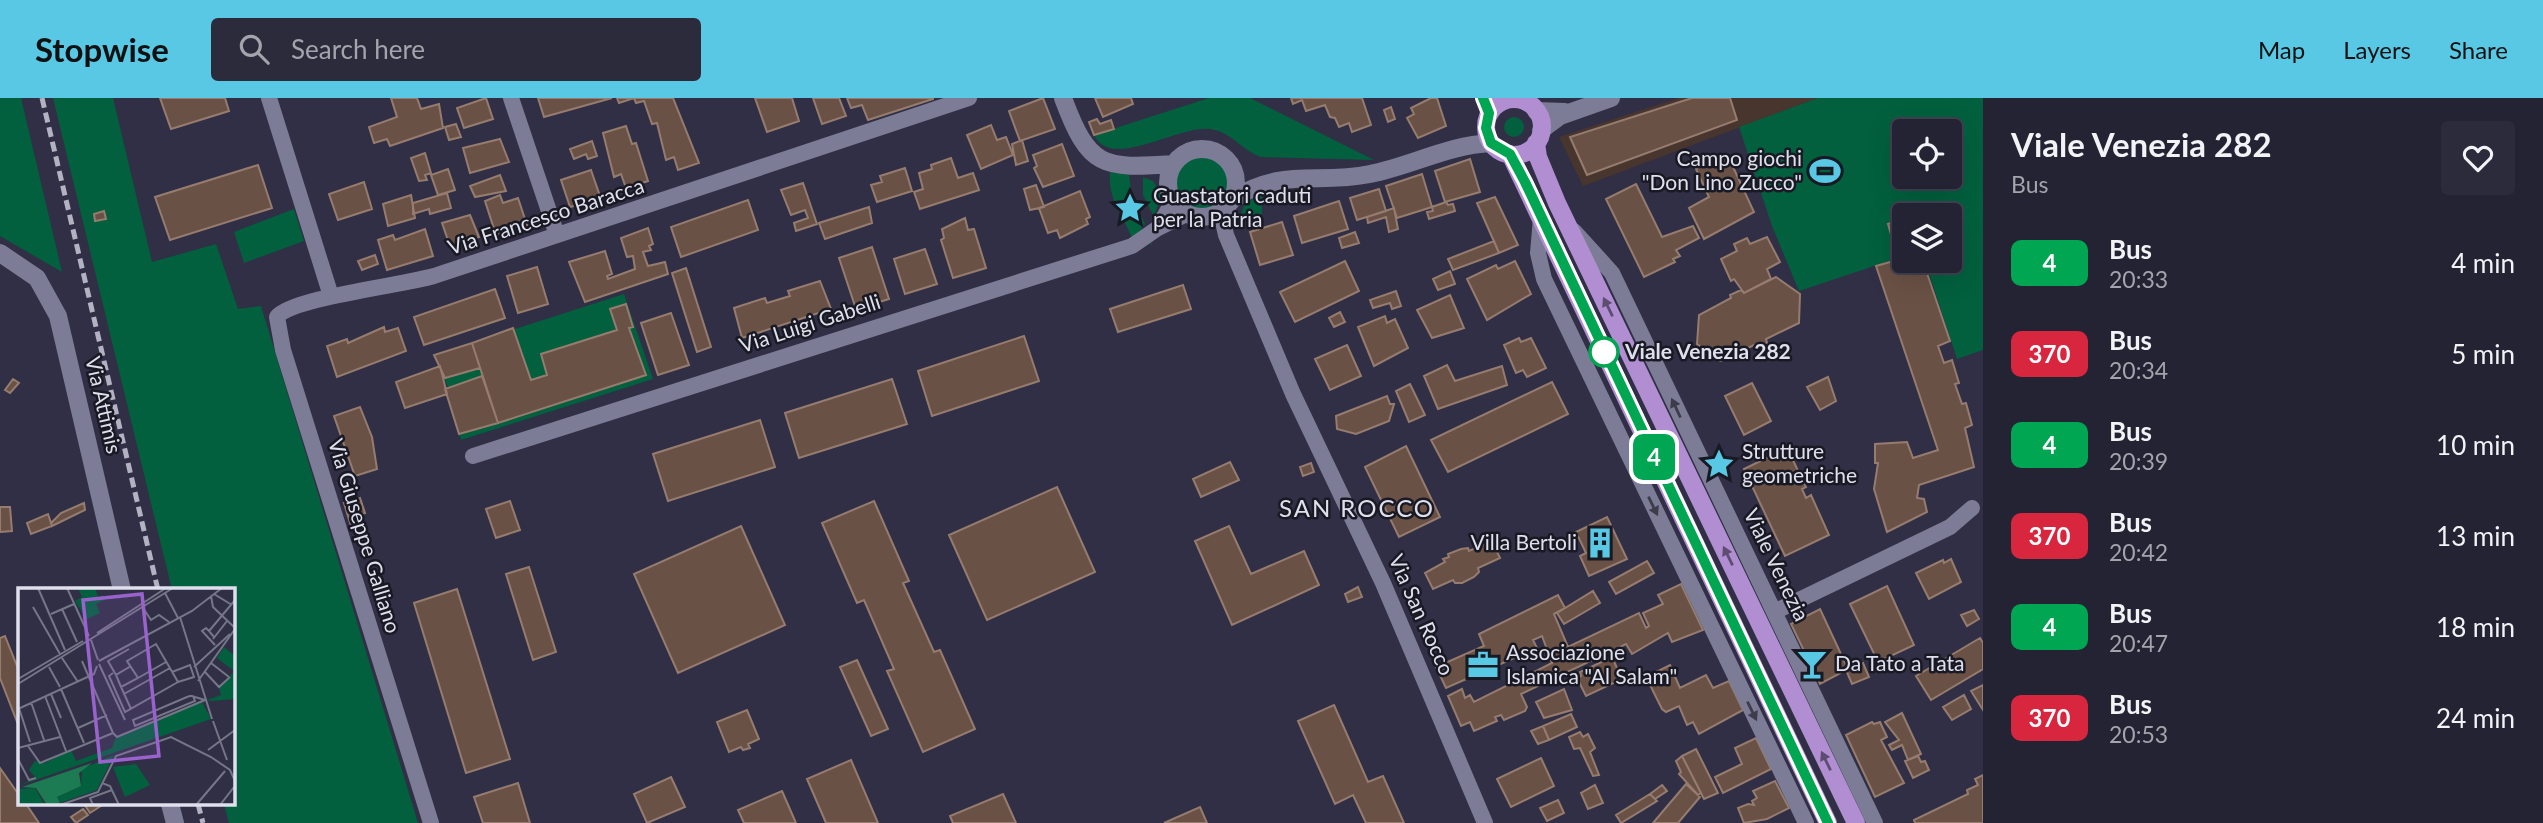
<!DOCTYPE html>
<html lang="en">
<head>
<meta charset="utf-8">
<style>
  :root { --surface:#242334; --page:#2c2b3c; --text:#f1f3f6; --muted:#a3a4ac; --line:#41404f; --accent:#59c8e4 }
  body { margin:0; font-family:Lato,sans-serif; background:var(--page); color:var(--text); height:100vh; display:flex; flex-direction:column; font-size:26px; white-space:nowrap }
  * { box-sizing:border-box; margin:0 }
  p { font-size:23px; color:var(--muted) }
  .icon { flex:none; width:38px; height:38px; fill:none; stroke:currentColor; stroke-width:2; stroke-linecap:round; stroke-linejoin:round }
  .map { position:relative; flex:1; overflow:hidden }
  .panel { display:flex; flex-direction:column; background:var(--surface); width:560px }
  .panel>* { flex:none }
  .badge { padding:0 14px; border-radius:10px; font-size:24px; line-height:46px }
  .controls { position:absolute; left:1892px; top:21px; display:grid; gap:14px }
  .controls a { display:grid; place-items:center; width:70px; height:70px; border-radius:7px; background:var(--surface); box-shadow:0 7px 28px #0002,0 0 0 2px var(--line); font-size:35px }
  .map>.badge { position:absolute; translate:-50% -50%; box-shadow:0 0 0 4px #fff }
  .round { display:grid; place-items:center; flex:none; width:74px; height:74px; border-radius:7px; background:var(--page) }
  .headline { display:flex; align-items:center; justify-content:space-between; height:119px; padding:0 28px }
  h1 { font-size:33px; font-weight:700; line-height:52px }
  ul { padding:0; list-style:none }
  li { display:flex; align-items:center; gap:21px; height:91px; padding:0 28px }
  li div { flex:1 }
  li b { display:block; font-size:26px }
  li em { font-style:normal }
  li .badge { min-width:77px; font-weight:700; text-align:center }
  header { display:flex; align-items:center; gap:42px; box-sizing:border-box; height:98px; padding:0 35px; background:var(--accent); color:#111 }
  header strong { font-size:33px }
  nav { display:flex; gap:38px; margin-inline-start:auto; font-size:24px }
  .search { width:490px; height:63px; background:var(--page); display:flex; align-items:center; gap:18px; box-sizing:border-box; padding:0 24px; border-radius:7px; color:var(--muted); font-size:26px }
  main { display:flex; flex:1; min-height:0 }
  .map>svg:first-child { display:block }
  .education { fill:#48352e }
  .green { fill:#02603e; fill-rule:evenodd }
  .building { fill:#6a5145; stroke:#967c6f; stroke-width:2 }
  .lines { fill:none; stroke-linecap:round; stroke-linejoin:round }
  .minor { stroke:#7c7c96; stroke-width:16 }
  .tertiary { stroke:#7c7c96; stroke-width:18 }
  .primary { stroke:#b08ed1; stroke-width:18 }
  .rail { stroke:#b2b2c2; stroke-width:5; stroke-dasharray:10 5; stroke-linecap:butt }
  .oneway { fill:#5d4e71 }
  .oneway2 { fill:#3c3c4b }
  .line-casing { stroke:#fff; stroke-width:16 }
  .line { stroke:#00a651; stroke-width:10 }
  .stop-dot { fill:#fff; stroke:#00a651; stroke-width:3.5 }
  .labels { text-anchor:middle; stroke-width:5; stroke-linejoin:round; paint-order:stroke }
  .poi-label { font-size:21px; fill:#dfe0ee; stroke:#191923; text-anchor:start }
  .street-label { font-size:21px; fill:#dfe0ee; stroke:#191923 }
  .stop-label { font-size:21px; font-weight:bold; fill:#dfe0ee; stroke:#191923; text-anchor:start }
  .quarter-label { font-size:24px; letter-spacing:2px; fill:#dfe0ee; stroke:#191923 }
  .inset-road { fill:none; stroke:#767689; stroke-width:2 }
  .view { fill:#9962cd; fill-opacity:0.15; stroke:#9962cd; stroke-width:3.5 }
  .inset-edge { fill:none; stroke:#dfe0ee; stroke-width:3.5 }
</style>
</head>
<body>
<header>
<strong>Stopwise</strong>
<div class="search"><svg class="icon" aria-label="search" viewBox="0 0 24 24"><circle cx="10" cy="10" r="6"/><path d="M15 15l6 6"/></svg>Search here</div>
<nav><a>Map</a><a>Layers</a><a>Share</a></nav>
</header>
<main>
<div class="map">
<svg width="1983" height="725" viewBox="0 0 1983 725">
  <rect width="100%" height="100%" fill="#302f45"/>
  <!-- education -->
  <path class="education" d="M1679,0H1818L1583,88L1559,39Z"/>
  <!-- green -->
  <path class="green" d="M0,0H21L62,174L0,138Z
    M53,0H113L152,164L216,146L238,211L261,208L418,725H229L224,706H233V492H172Z
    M1209,0H1250L1374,62L1261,59C1241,52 1232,34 1210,31C1178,27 1111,73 1094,37Z
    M1818,0H1983V252L1957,261L1925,163H1950V117H1904V158L1799,193L1772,128L1739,29ZM1904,33H1950V79H1904Z
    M1504 29a10 10 0 1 1 20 0a10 10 0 1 1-20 0Z
    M1172 85a30 30 0 1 1 60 0a30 30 0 1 1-60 0Z
    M1110,74L1129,77L1132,97L1145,126L1141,129L1153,148L1148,144L1135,152C1130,123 1107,107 1110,74Z
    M1143,79L1153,83L1161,97L1154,119L1143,97Z
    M1262,95V116L1237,124L1245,106Z
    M294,111L304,143L244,165L234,134Z
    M624,196L653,281L461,342L445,291L448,289L434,257Z"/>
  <!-- building -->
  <path class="building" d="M160,0H225L229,13L171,31Z
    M391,0H417L421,11L439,6L443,30L390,48L387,41L374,45L369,29L397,19Z
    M486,0L493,21L464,30L457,10Z
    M538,0H612L544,19Z
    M617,0H673L699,65L678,72L674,59L666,62L657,25L652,26L644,3L636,5L634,0L619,5Z
    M755,0H792L799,23L767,34Z
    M813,0H839L846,18L822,26Z
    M847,0H933V1L868,22L862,7L851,10Z
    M1043,0L1055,31L1020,43L1009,13Z
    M1095,0H1131L1133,6L1103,19Z
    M1291,0H1362L1371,27L1352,34L1349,25L1339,29L1335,20L1330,19L1325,7L1306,13L1302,2L1293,6Z
    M1431,0H1437L1446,28L1418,40L1407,20L1414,16L1411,10Z
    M1730,0L1737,22L1587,77L1570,39L1692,0Z
    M1391,9L1395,21L1388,24L1384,12Z
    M1097,21L1100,26L1111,22L1114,31L1094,37L1089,24Z
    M456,26L461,39L449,42L445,29Z
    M991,27L997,42L1006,39L1013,57L981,71L967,37Z
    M626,28L632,46L636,45L648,83L626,90L621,76L614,79L603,35Z
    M500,41L509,64L470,75L463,50Z
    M1022,42L1028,63L1016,67L1012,46Z
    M592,43L597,58L588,61L586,56L574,61L570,51Z
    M1062,46L1074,78L1043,89L1034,70L1037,68L1033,57Z
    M425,55L431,75L425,77L427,82L419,83L411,60Z
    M1727,56L1754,114L1704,141L1689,110L1709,99L1696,71Z
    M951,60L958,80L973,75L979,92L920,111L914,94L923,91L919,75L932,71L931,67Z
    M1470,61L1480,94L1445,104L1435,73Z
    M258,67L272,110L170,142L155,99Z
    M905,70L912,93L877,104L871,87L882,84L880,78Z
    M448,71L455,92L438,97L431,77Z
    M591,72L601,101L570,109L561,82Z
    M1422,76L1432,109L1397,120L1386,88Z
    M500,77L506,93L475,99L470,88Z
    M364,84L372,111L338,122L329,96Z
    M803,85L817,126L796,133L794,125L808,120L805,112L791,117L781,92Z
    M1636,86L1662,139L1693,128L1699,140L1676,152L1680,158L1673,161L1675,164L1644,179L1606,101Z
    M1036,87L1044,109L1030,112L1024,91Z
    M1379,91L1386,113L1357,122L1350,100Z
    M1080,93L1090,119L1086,121L1088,126L1060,140L1057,132L1048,135L1039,110Z
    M447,95L451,110L430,116L429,111L413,116V105Z
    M411,97L415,120L388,128L383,106Z
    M500,97L503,105L518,100L527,127L496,137L485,103Z
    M1495,99L1518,147L1499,155L1477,105Z
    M748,102L758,132L681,159L671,129Z
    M1339,103L1348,131L1302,145L1294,118Z
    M1446,104L1448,107L1453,106L1455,113L1429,121L1427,114L1433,113L1432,109Z
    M869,109L872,125L825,141L819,125Z
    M1394,110L1398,131L1389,134L1386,119L1368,125L1367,119Z
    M104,113L106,121L95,123L94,116Z
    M470,117L479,139L451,151L442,125Z
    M965,120L968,132L974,131L986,170L953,180L941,142L944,140L942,131Z
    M1904,121V151L1896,154L1888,126Z
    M1282,124L1293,157L1260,167L1250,134Z
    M648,130L653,146L649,148L651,152L643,154L648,168L665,164L668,176L585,204L569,164L605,153L612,176L607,178L608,181L635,171L633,158L627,159L621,140Z
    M425,131L433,158L387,172L378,142L393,137L395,142Z
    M1355,134L1359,145L1342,150L1339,140Z
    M1767,139L1780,164L1767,171L1771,181L1744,195L1734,181L1731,183L1721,161L1737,153L1734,146L1747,140L1750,146Z
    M1494,143L1499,155L1453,172L1448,161Z
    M872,149L889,201L856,211L839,160Z
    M925,151L937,186L905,196L894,161Z
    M375,157L378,166L362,172L358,163Z
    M1904,160V163H1914L1917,171L1924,169L1928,178L1950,243L1938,248L1944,265L1952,262L1959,285L1955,286L1962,306L1966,305L1972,327L1965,330L1974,369L1919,387L1917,400L1924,401L1927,414L1887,434L1874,391L1878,365H1875V346L1907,344L1913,360L1938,352L1876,168Z
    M1345,163L1359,193L1295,224L1280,194Z
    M1515,163L1531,196L1487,222L1467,181L1496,167L1498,171Z
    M537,169L548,206L518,215L507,178Z
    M686,170L711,249L697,254L672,175Z
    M1450,173L1455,186L1438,192L1433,181Z
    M1776,179L1800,196L1799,225L1766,241L1767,245L1756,250L1754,247L1720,263L1697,246L1699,217L1731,200L1730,197L1741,192L1744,195Z
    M820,183L831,211L742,240L734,210L765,200L767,205L790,198L788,193Z
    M1183,187L1191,211L1118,234L1110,211Z
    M495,191L505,220L424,247L414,219Z
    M1396,193L1401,208L1392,211L1390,205L1373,210L1370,202Z
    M1450,197L1464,230L1432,240L1417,212Z
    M626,206L633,229L629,230L646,277L498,325L472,245L513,230L531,282L547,277L541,256L617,232L610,211Z
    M1340,214L1345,224L1334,229L1329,220Z
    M671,215L689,267L658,277L641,225Z
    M1385,218L1387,225L1395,221L1408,250L1374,268L1358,229Z
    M384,229L385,234L398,230L406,253L337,279L327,248L347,241L348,245Z
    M1024,238L1039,283L932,318L918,273Z
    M1519,240L1521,244L1531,240L1546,270L1527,279L1523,272L1516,275L1504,247Z
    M472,245L480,270L445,280L434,257Z
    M1347,247L1361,278L1330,292L1315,261Z
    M1447,267L1455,283L1502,268L1507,287L1438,311L1424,278Z
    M440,268L447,296L405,310L396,284Z
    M482,278L498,325L459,336L445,291Z
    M1828,279L1836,303L1820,312L1807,289Z
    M13,281L19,285L10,295L5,292Z
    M892,281L907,326L799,360L785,315Z
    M1552,284L1568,316L1448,374L1431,342Z
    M1752,285L1771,323L1744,337L1725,298Z
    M1410,286L1425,317L1409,324L1396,293Z
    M1387,298L1390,306H1394L1389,323L1356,336L1337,331L1336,318Z
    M360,309L372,339L377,371L355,378L334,318Z
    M760,322L775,369L668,403L653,356Z
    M1406,348L1440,419L1399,439L1365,369Z
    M1787,350L1806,389L1802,391L1806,400L1811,397L1829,437L1785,458L1744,371Z
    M1230,364L1239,382L1201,399L1193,381Z
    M1311,365L1314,374L1303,378L1300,369Z
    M1057,389L1095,474L987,522L949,437Z
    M360,400L365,415L355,418L358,426L351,428L344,405Z
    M510,403L520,432L496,440L486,411Z
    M874,403L909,483L903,485L934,554L940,552L975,631L923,654L887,573L894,571L864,502L857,505L822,425Z
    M84,405L85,412L52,428L51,425L61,415Z
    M0,409H10L12,433L0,434Z
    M48,416L52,428L31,436L27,425Z
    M1607,419L1627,461L1589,478L1580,458L1586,455L1576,434Z
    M741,428L785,527L678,575L634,476Z
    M1229,428L1251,476L1304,453L1319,487L1232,527L1195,443Z
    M1492,443L1500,460L1478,470L1479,474L1474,479L1462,485H1455L1453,482L1433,491L1425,475L1445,464L1443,461L1449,459L1448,456L1461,451L1468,450L1469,453Z
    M1951,461L1961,484L1929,501L1916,475L1943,462L1944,465Z
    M1647,463L1654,475L1616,496L1609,484Z
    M529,469L556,554L533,562L506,476Z
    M1681,486L1703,532L1672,544L1668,535L1632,556L1626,546L1521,596L1527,609L1525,613L1504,622L1501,617L1495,619L1497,623L1474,633L1470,624L1461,628L1448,598L1462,591L1465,600L1470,597L1474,604L1552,565L1542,538L1533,542L1537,550L1446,590L1436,569L1484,548L1479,536L1558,497L1565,510L1554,516L1568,549L1639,515L1646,530L1649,528L1643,515L1663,506L1658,497Z
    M1887,488L1914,547L1878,564L1850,506Z
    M1358,489L1362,499L1348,504L1345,496Z
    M457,491L510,661L466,675L414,505Z
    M1593,493L1600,505L1564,526L1557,515Z
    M1820,511L1848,571L1820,586L1791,526Z
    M1974,512L1979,521L1967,528L1961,517Z
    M5,538L19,573V629L0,580V540Z
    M1980,540L1983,545V571L1931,602L1916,578Z
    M1612,559L1622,581L1586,598L1577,580L1581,578L1580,574Z
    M857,562L888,631L871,638L840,569Z
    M1863,565L1869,579L1852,586L1846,572Z
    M1670,567L1680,590L1706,577L1713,590L1729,583L1743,612L1699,636L1693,624L1687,627L1679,608L1666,614L1662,611L1646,579Z
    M1983,587V612L1971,593Z
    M1564,591L1572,612L1544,620L1536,604Z
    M1964,597L1971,611L1952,622L1943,609Z
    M1334,607L1368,684L1383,678L1404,725H1366L1353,697L1335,706L1298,623Z
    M747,612L759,641L748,646L750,650L743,652L741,649L729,654L717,624Z
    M1902,615L1921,656L1908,662L1902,647L1892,652L1889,647L1899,642L1885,624Z
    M1571,616L1577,629L1549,642L1543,628Z
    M1872,624L1874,626L1880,624L1887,639L1881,642L1904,685L1875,699L1846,637Z
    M1543,628L1549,642L1538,646L1531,633Z
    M1580,634L1583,639L1588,636L1595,650L1590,654L1599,677L1593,678L1580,650L1574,651L1569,639Z
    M1756,640L1771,671L1723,695L1715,679L1742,666L1735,650Z
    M1696,651L1718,695L1704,701L1682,658Z
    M1682,658L1701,695L1698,697L1679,676L1681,674L1676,663Z
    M1918,658L1921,664L1925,663L1929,672L1913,680L1905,663Z
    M1541,660L1554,688L1511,709L1497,681Z
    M851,662L878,725H826L807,681Z
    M0,670L19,697V706H26L39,725H0Z
    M1983,677V725H1915L1914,722L1968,696L1967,692L1978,687L1975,681Z
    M671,679L685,709L647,725L634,696Z
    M1775,683L1789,710L1767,721L1744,725L1738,710L1748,706L1754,707L1752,703L1757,700L1753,693Z
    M518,685L530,725H483L474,699Z
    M1686,686L1700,699L1678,725H1653Z
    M1595,687L1603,705L1588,711L1581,695Z
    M1662,687L1667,693L1655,701L1650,696Z
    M782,693L796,725H744L738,712Z
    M1003,696L1016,725H953L950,718Z
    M1650,696L1657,703L1621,725L1616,717Z
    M1558,702L1564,715L1547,723L1540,710Z
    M84,706H104L90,715Z
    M1200,709L1207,725H1164Z
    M83,711L88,717L76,725L71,719Z"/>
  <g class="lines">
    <!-- minor -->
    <path class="minor" d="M269,0L331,198
      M511,0L557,137
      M1221,115L1226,137L1293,296L1383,485L1485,725
      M1541,120L1538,155L1544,181L1806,725
      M1158,130L1186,116
      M1574,133L1612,175L1875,725
      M473,358L1132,148L1158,130L1173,103
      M1774,514L1950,429L1972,410
      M431,725L283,252L277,219C291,200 404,187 434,178L969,0"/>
    <!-- tertiary -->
    <path class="tertiary" d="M1063,0C1089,70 1102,71 1174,66
      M1536,13L1565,14
      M1541,32L1560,18L1611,0
      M1168 85a34 34 0 1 1 68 0a34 34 0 1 1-68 0Z
      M1233,101C1283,69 1317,87 1370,76C1411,68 1448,47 1491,45
      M0,155L37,180L58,218L122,492
      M170,706L175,725"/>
    <!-- primary -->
    <path class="primary" d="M1486 29a28 28 0 1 1 56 0a28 28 0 1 1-56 0Z
      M1536,45L1538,59L1557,105L1856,725
      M1510,56L1828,725"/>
    <!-- rail -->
    <path class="rail" d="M42,0L158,492
      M198,706L203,725"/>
  </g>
  <!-- one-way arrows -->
  <defs><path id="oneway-solid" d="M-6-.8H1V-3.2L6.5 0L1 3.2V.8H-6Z" transform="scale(1.75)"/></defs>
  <g class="oneway">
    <use href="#oneway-solid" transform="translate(1608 209) rotate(-116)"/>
    <use href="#oneway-solid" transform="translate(1728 458) rotate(-116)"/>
    <use href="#oneway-solid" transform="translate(1826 663) rotate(-116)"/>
  </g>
  <g class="oneway2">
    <use href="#oneway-solid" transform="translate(1676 310) rotate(-115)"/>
    <use href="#oneway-solid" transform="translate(1653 408) rotate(64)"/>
    <use href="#oneway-solid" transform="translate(1752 613) rotate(64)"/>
  </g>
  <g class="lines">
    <!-- line casing -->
    <g class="line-casing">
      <path id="line" d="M1483,0L1489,15L1486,30L1491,45L1510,56L1525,84L1828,725"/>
    </g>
    <!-- line -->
    <use href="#line" class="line"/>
  </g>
  <!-- icons -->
  <defs>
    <g id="stadium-bare" transform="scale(2.415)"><path d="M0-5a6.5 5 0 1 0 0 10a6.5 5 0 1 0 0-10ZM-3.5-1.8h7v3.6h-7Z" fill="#59c8e4" stroke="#191923" stroke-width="2.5" paint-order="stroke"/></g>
    <g id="sight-bare" transform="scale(2.415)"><path d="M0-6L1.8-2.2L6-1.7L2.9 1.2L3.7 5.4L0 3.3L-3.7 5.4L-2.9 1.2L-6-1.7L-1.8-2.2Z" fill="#59c8e4" stroke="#191923" stroke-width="2.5" paint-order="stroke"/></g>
    <g id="building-bare" transform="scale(2.415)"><path d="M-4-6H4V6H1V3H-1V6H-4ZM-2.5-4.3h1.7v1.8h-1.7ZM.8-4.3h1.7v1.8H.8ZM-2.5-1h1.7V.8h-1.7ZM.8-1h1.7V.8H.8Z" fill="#59c8e4" stroke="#191923" stroke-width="2.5" paint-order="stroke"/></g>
    <g id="bar-bare" transform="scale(2.415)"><path d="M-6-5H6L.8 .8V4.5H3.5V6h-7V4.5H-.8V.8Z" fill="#59c8e4" stroke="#191923" stroke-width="2.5" paint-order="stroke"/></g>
    <g id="office-bare" transform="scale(2.415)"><path d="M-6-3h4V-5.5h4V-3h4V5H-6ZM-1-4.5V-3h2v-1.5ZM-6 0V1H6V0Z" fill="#59c8e4" stroke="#191923" stroke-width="2.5" paint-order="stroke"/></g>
  </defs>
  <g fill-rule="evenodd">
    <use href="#stadium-bare" x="1825" y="73"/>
    <use href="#sight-bare" x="1130" y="110"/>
    <use href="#sight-bare" x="1719" y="366"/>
    <use href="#building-bare" x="1600" y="445"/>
    <use href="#bar-bare" x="1812" y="566"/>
    <use href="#office-bare" x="1483" y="567"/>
  </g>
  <!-- markers -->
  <circle class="stop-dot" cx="1604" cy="254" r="14"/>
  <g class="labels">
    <!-- poi labels -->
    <g class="poi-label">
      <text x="1802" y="68" text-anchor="end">Campo giochi<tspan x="1802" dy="24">"Don Lino Zucco"</tspan></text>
      <text x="1153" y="105">Guastatori caduti<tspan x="1153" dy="24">per la Patria</tspan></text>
      <text x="1742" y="361">Strutture<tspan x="1742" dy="24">geometriche</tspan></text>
      <text x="1577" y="452" text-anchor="end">Villa Bertoli</text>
      <text x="1506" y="562">Associazione<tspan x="1506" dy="24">Islamica "Al Salam"</tspan></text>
      <text x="1835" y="573">Da Tato a Tata</text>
    </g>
    <!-- street labels -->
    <g class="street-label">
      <text transform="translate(546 119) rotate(-18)" y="7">Via Francesco Baracca</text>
      <text transform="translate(810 226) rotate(-18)" y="7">Via Luigi Gabelli</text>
      <text transform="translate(103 307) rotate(77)" y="7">Via Attimis</text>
      <text transform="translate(364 438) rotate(73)" y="7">Via Giuseppe Galliano</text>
      <text transform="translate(1776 467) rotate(64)" y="7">Viale Venezia</text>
      <text transform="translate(1421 517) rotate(66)" y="7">Via San Rocco</text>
    </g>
    <!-- stop labels -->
    <g class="stop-label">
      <text x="1625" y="261">Viale Venezia 282</text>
    </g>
    <!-- quarter labels -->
    <g class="quarter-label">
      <text x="1357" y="419">SAN ROCCO</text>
    </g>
  </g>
  <!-- overview -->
  <g transform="translate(18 490)">
    <rect width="217" height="217" fill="#302f45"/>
    <path d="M60,0H77L80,9L85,7L87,12L78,16L82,25L69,31L57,13L64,9ZM206,59L217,68V111L193,113L189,112L203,107L201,100L216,83L199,70ZM184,114L193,131L0,198L18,190L11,182L17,173L27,175L53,162L58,173L94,160L97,151ZM96,167L79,202L42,215L39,209L63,198L64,181ZM118,176L132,197L107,209L95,179ZM17,200L27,217H0V201Z" fill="#02603e"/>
    <path d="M74,175L61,185L63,198L39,209L42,215L38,217H29L18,200L4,199Z" fill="#1d7b53"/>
    <path class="inset-road" d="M20,0L47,62M49,0L71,48M147,5L160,30M196,6L214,17M193,8L195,19L217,40M15,19L42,66M125,20L133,32L141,27L151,34M44,21L59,54M33,26L56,16M162,29L194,131M191,43L188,40L184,43L197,57M79,45L148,0M196,49L191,43L217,12M195,51L209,33M73,52L80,72M44,70L60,94M64,73L95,145M81,73L174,23L204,0M193,75L211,89M81,76L107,132M31,79L42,99M176,79L212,46M154,84L172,77L176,89L160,94M187,84L201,99L212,89M95,85L91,88L107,124L160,94L138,56L109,73L120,90L103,99L113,121M98,87L90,73L111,61M120,90L148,74M0,91L65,53M180,93L217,41M0,96L155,0M103,99L98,87L113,78M43,101L66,155M33,106L43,130M106,106L152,80M27,108L48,163M175,108L177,113L117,138L115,132L169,109L172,108H174L177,109L187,112M13,114L26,152M1,120L12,154M0,121L76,86L79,78M195,133L209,172M60,140L89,127M95,145L99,149L187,112M10,158L22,175L95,145M0,160L42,149M190,162L217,142M0,171L11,192L18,190M84,195L92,198L101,217M42,217L80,204L98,168L153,149L193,169L212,182L217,193M75,217L72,210L94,202M178,217L207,183M202,217L216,199"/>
    <path class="view" d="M124,6L141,168L82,174L65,12Z"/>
    <rect width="217" height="217" class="inset-edge"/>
  </g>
</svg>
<div class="controls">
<a><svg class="icon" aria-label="locate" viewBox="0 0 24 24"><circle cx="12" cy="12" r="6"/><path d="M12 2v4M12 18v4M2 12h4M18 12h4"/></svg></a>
<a><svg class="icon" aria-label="layers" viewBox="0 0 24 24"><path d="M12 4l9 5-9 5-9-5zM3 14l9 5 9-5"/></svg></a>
</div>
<b class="badge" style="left:1654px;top:359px;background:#00a651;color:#fff">4</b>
</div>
<section class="panel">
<div class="headline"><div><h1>Viale Venezia 282</h1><p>Bus</p></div><a class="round"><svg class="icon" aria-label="heart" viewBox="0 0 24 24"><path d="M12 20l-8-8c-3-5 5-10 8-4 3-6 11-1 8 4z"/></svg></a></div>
<ul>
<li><span class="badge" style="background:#00a651;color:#fff">4</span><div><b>Bus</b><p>20:33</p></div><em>4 min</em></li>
<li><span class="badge" style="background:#d7263d;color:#fff">370</span><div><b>Bus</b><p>20:34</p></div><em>5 min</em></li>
<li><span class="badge" style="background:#00a651;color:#fff">4</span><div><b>Bus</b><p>20:39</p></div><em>10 min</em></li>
<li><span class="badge" style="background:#d7263d;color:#fff">370</span><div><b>Bus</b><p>20:42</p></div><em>13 min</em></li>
<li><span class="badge" style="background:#00a651;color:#fff">4</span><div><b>Bus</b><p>20:47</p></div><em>18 min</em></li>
<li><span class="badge" style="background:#d7263d;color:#fff">370</span><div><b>Bus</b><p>20:53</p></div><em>24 min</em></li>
</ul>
</section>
</main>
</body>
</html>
